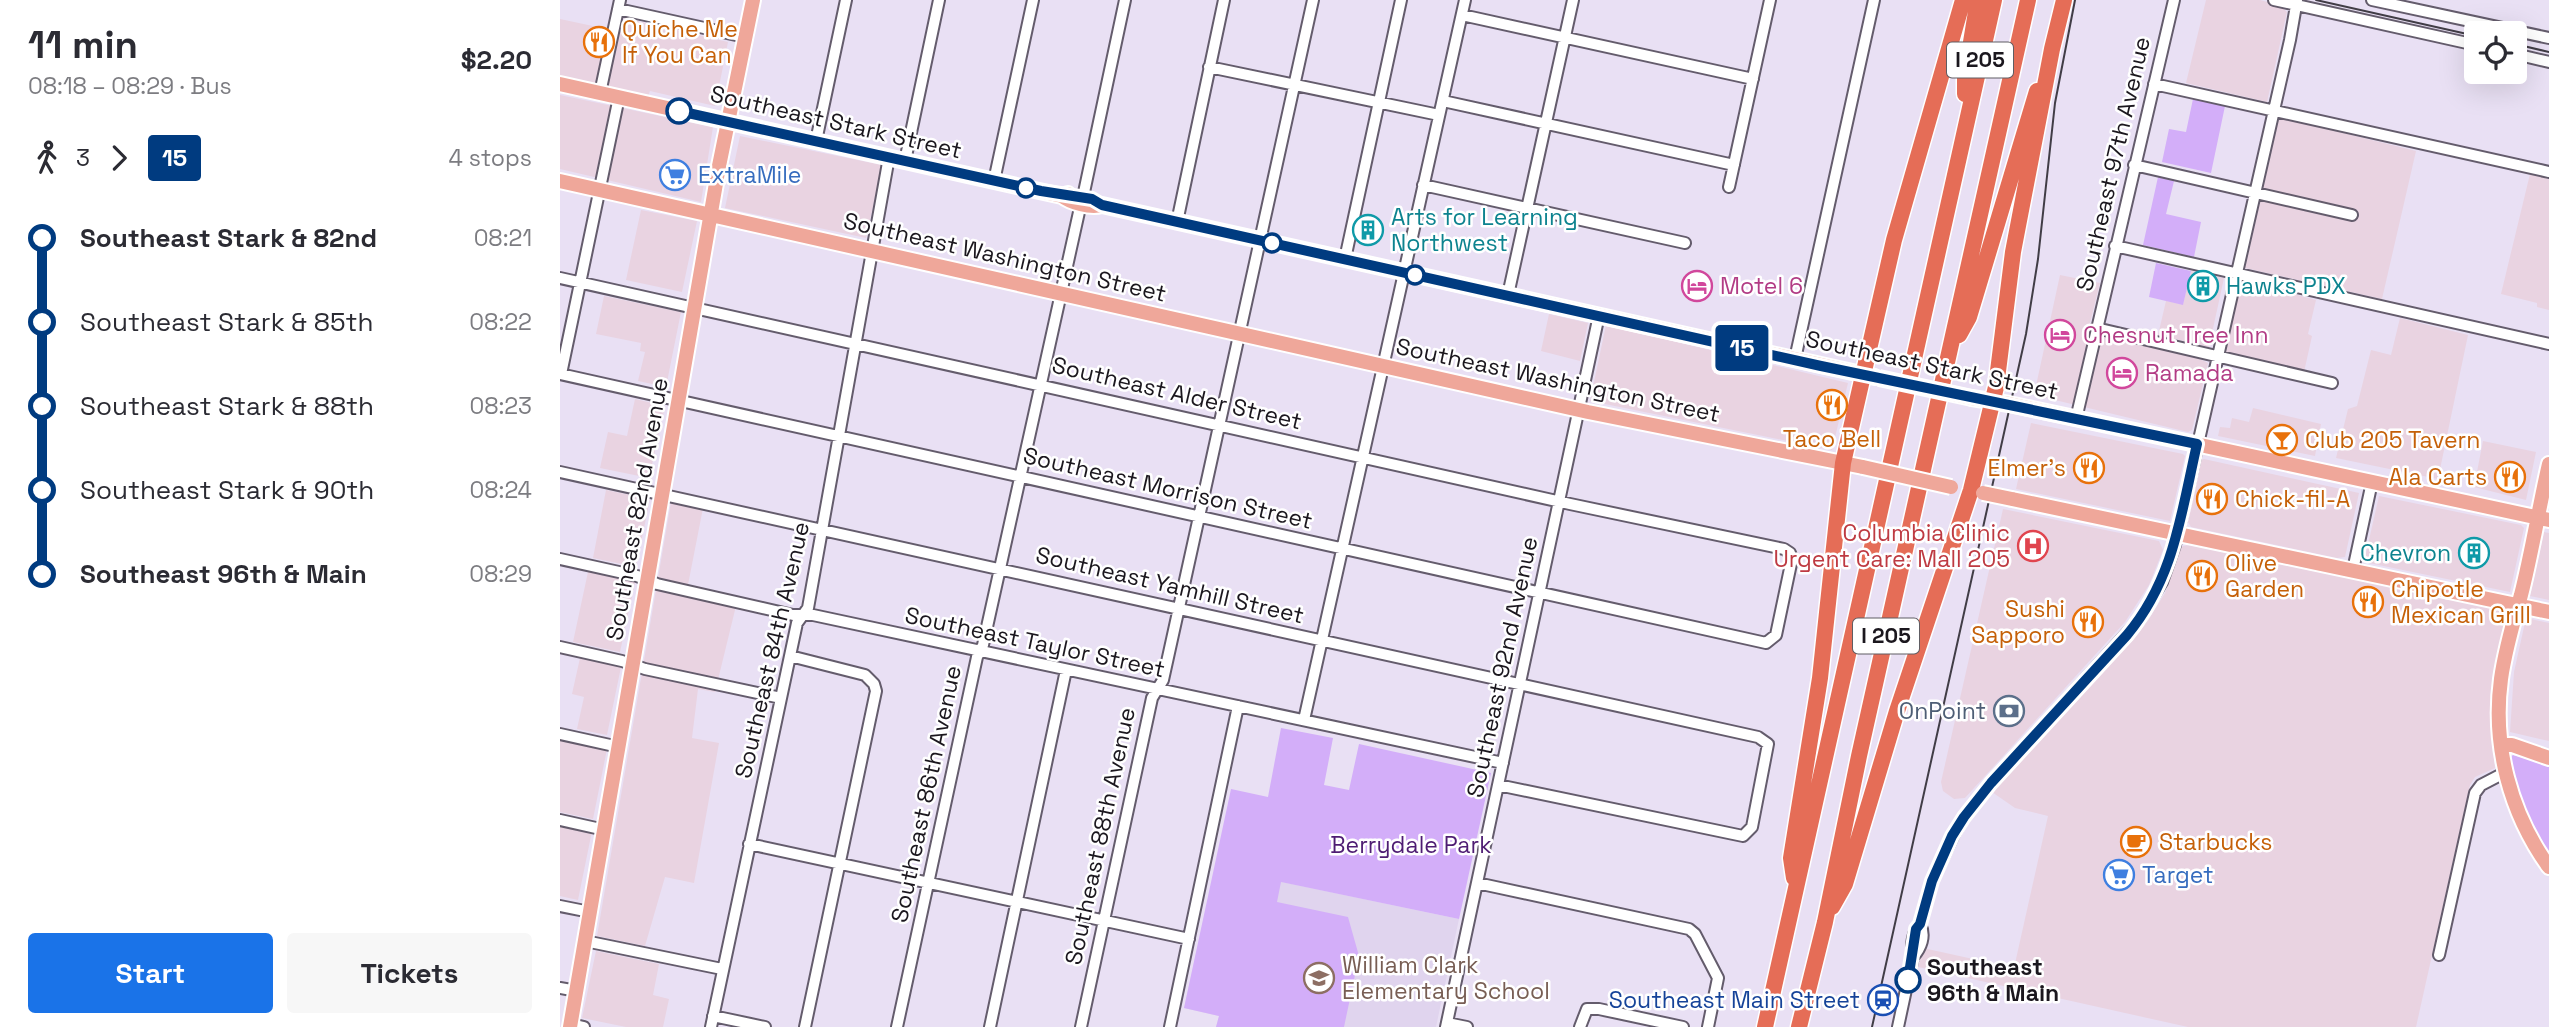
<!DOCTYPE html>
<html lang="en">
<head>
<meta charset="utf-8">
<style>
  :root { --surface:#fff; --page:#f7f7f7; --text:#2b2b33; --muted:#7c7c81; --accent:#1a73e8 }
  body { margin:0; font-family:"Space Grotesk",sans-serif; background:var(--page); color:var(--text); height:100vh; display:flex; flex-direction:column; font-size:26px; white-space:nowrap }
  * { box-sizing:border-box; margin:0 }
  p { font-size:23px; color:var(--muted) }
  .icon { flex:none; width:38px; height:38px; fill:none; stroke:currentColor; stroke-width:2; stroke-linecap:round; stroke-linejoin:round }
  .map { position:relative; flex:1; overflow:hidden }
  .panel { display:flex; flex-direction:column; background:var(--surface); width:560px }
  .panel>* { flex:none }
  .badge { padding:0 14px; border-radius:5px; font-size:24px; line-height:46px }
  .fabs { position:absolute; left:1904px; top:21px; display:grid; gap:14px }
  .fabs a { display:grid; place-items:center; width:63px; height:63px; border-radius:7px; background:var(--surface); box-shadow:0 7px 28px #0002; font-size:35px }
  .map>.badge { position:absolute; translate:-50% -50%; box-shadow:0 0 0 4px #fff }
  .legs { display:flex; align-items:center; gap:10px; height:77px; padding:0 28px; font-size:23px }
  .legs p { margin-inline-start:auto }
  .head { display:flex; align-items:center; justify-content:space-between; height:119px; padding:0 28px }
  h1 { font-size:38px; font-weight:600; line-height:52px }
  .button { display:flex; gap:14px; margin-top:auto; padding:14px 28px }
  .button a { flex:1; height:80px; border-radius:7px; background:var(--accent); color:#fff; font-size:28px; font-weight:600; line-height:80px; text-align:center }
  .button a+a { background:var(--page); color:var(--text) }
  ul { padding:0 28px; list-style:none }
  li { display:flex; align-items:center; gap:24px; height:84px; font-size:26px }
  li i { display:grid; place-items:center; width:10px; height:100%; margin:0 9px; background:currentColor }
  li i::after { content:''; width:18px; height:18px; margin:-9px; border:5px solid; border-radius:50%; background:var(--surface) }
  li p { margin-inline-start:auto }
  li:first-child i { background:linear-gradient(#0000 50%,currentColor 0) }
  li:last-child i { background:linear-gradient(currentColor 50%,#0000 0) }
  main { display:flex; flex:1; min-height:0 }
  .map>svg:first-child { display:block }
  .commercial { fill:#e9d3e1 }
  .built { fill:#e0d4ee }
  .green { fill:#d3aef9 }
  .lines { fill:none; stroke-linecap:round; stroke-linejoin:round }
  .minor-casing { stroke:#645c6c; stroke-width:14 }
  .major-casing { stroke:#fff; stroke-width:18 }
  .highway-casing { stroke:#fff; stroke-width:19 }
  .minor { stroke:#fff; stroke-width:10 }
  .major { stroke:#efa79a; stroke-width:14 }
  .highway { stroke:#e56d57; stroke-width:16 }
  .tram { stroke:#413d46; stroke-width:2 }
  .major-bridge-casing { stroke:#fff; stroke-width:18; stroke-linecap:butt }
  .major-bridge { stroke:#efa79a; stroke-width:14 }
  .line-1-casing { stroke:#fff; stroke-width:16 }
  .line-1 { stroke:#003b80; stroke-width:10 }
  .stop-1-dot { fill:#fff; stroke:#003b80; stroke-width:3.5 }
  .labels { text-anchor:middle; stroke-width:5; stroke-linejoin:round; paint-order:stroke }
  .shield { fill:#fff; stroke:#5f5d62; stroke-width:2 }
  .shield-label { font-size:21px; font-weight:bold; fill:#1b171e }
  .food-label { font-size:23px; fill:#c56008; stroke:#fff; text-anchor:start }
  .street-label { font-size:23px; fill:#1b171e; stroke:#fff }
  .shop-label { font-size:23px; fill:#366cbe; stroke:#fff; text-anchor:start }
  .culture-label { font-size:23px; fill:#0d838f; stroke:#fff; text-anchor:start }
  .hotel-label { font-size:23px; fill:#b23c85; stroke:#fff; text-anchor:start }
  .health-label { font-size:23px; fill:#be3a42; stroke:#fff; text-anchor:end }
  .service-label { font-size:23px; fill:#4e5e75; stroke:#fff; text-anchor:end }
  .park-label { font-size:23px; fill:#4e1c73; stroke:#fff }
  .education-label { font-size:23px; fill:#785e54; stroke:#fff; text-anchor:start }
  .stop-label { font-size:23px; font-weight:bold; fill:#1b171e; stroke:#fff; text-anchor:start }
  .transit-label { font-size:23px; fill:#164399; stroke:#fff; text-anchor:end }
</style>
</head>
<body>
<main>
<section class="panel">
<div class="head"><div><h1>11 min</h1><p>08:18 – 08:29 · Bus</p></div><b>$2.20</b></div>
<div class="legs"><svg class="icon" aria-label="walk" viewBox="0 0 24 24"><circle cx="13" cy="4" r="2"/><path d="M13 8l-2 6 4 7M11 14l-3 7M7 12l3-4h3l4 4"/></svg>3<svg class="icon" aria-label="forward" viewBox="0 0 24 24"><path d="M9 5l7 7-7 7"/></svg><b class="badge" style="background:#003b80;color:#fff">15</b><p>4 stops</p></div>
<ul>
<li><i style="color:#003b80"></i><b>Southeast Stark &amp; 82nd</b><p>08:21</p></li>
<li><i style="color:#003b80"></i><span>Southeast Stark &amp; 85th</span><p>08:22</p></li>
<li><i style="color:#003b80"></i><span>Southeast Stark &amp; 88th</span><p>08:23</p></li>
<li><i style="color:#003b80"></i><span>Southeast Stark &amp; 90th</span><p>08:24</p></li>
<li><i style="color:#003b80"></i><b>Southeast 96th &amp; Main</b><p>08:29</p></li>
</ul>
<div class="button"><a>Start</a><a>Tickets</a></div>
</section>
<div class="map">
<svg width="1989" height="1027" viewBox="0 0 1989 1027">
  <rect width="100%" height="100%" fill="#e9e0f4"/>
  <!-- commercial -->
  <path class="commercial" d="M1646,0H1700L1719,5L1727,12L1707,102L1626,83Z
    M64,18L168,42L155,106L90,91L88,96L0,77V19L61,32Z
    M0,95L153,127L141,202L0,169Z
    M1719,117L1856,151L1822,299L1685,268Z
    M180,136L322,165L306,238L165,208Z
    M1970,174L1989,179V310L1977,307V303L1941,294Z
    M81,210L137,221L122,292L66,280Z
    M1631,271L1664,278L1649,347L1598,335L1606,301L1623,304Z
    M1500,275L1540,283L1528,331L1631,355L1648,363L1632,430L1628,432L1474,395Z
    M1682,280L1756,300L1748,334L1752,336L1744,372L1663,352Z
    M44,296L121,312L106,387L78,381L85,352L80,351L81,343L36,334Z
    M989,314L1028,323L1020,361L981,351Z
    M1840,318L1908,335L1878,479L1776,458L1788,409L1797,406L1811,350L1831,355Z
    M1046,325L1288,383L1272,450L1030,401Z
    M75,399L105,406L89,478L40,468L48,432L67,436Z
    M1693,408L1761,424L1755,456L1658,436L1660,427L1670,428L1672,418L1689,422Z
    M1471,423L1623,454L1625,456L1610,521L1456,489Z
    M1923,441L1976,452L1966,500L1914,487Z
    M1644,459L1799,493L1785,557L1777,558L1631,527L1628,522L1641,460Z
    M46,490L90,499L76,567L33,558Z
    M1819,496L1961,525L1964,528L1950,592L1804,562Z
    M111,502L143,508L126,595L176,606L155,692L138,689L132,738L159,743L134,883L105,877L85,946L37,936Z
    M1443,509L1599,541L1603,550L1589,585L1565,622L1405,798L1394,799L1383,791L1381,782Z
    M1984,532L1989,533V600L1970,596Z
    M1629,545L1947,611L1933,680L1930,718L1935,768L1915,777L1910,785L1856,1027H1628L1358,967L1363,948L1454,968L1488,816L1455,808L1432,792L1588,620L1605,593L1620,549L1623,546Z
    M28,572L75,582L60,652L13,642Z
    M1966,618L1989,623V741L1950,732L1954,672Z
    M20,658L61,667L47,735L17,729L24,697L12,694Z
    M0,740L47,749L33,819L0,812Z
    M0,825L32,831L18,900L0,896Z
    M36,951L99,964L93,995L109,999L103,1027H66L22,1018Z"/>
  <!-- built -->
  <path class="built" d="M655,868L899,919L876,1027H656L659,1016L624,1008Z"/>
  <!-- green -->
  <path class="green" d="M1633,99L1665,106L1651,173L1602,162L1609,129L1626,132Z
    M1598,177L1614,181L1606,214L1641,222L1634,257L1583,245Z
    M1596,263L1631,271L1623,305L1589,297Z
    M721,728L773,738L764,785L789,790L799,744L931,773L899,919L721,882L717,902L788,917L799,956L784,1027H656L659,1016L624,1008L671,789L708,797Z
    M1953,755L1989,766V853C1969,823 1958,792 1951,757Z"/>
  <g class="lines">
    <!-- minor casing -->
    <g class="minor-casing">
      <path id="minor" d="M1714,0L1916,45
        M1812,0L1989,38
        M58,9L185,37
        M902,15L1193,79
        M1955,54L1989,62
        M649,67L879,115
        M1594,84L1989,172
        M40,93L60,0
        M883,101L1174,165
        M256,141L286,0
        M345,161L379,0
        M1574,165L1792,215
        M434,181L473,0
        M863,185L1125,243
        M1169,187L1210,0
        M523,197L565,0
        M617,222L664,0
        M1555,246L1989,344
        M785,259L841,0
        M0,278L1010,504L1224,549L1230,553L1232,559L1216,635L1206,643L0,374
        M948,295L1013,0
        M1536,328L1772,383
        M1235,359L1314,0
        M1,374L59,97
        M1516,419L1614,0
        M0,472L1198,737L1208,744L1192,827L1183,836L938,785
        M0,559L77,576L97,584L233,615H253L943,763
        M1793,570L1812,482
        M0,647L62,661L85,669L221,698
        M230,656L305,675L314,684L316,691L245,1027
        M744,720L905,0
        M0,734L59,747
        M0,820L45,830
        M189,844L629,939
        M917,883L1129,929L1135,934L1158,978L1148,1027
        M0,906L30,912
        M25,941L162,969
        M1879,955L1915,793L1921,785L1946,772
        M1353,957C1361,948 1366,936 1360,924
        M0,988L17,991
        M153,1016L205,1027
        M887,1023L907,1027
        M11,1024L24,1027
        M151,1027L237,623L248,608L329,157
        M337,1027L417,657L423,645L521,203
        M430,1027L506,670
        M521,1027L592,698L603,680L753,0
        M610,1027L678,706
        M886,1027L1039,315
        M1020,1027L1027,1009H1039L1123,1027
        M1338,1027L1353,957C1351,946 1352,932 1360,924L1372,881L1393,836L1404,817L1431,783L1580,619L1602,582L1615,545L1730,40L1737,0"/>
    </g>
    <!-- major casing -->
    <g class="major-casing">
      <path id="major" d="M0,84L461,187L502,196L508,194
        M0,181L1028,412L1303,467
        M502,196C511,203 530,208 542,205L1315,377
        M1412,398L1449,404
        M1468,408L1989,520
        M1989,464C1979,507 1972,552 1961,595C1953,623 1945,650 1941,679C1932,745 1950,813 1989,867
        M1452,499L1989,612
        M1941,745H1952L1989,758
        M10,1027L159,166L193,0"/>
    </g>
    <!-- highway casing -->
    <g class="highway-casing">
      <path id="highway" d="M1405,94V78L1418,0
        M1399,335L1409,317L1477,91
        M1234,878L1231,858L1260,678L1283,463L1334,240L1403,0
        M1272,907L1285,884L1337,711L1411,490L1436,387L1453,252L1492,49L1504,0
        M1205,1027L1434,0
        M1239,1027L1265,922L1299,756L1468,0"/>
    </g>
    <!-- minor -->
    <use href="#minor" class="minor"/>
    <!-- major -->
    <use href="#major" class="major"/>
    <!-- highway -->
    <use href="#highway" class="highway"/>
    <!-- tram -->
    <path class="tram" d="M1756,0L1916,36
      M1955,44L1989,52
      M1312,1027L1466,334L1478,259L1495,103L1515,0"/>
    <!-- major-bridge casing -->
    <g class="major-bridge-casing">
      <path id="major-bridge" d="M1319,378L1412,398
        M1449,404L1468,408
        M1303,467L1391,487
        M1423,493L1452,499"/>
    </g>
    <!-- major-bridge -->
    <use href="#major-bridge" class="major-bridge"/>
  </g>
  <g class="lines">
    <!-- line-1 casing -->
    <g class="line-1-casing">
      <path id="line-1" d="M119,111L481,191L532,199L542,205L1261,366L1637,444C1621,514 1614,579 1567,635L1431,783L1404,817L1392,836L1372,881L1360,924L1356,929L1348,980"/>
    </g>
    <!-- line-1 -->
    <use href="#line-1" class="line-1"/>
  </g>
  <!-- icons -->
  <defs>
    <g id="restaurant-ring" transform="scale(1.575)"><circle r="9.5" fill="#fff" stroke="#e8710a" stroke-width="1.5"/><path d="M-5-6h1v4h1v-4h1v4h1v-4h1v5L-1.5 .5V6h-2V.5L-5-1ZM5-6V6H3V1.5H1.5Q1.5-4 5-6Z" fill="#e8710a"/></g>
    <g id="supermarket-ring" transform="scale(1.575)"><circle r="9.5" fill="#fff" stroke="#3f7fe0" stroke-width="1.5"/><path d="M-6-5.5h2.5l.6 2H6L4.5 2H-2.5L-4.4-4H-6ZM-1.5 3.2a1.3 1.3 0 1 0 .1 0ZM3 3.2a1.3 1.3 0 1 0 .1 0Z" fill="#3f7fe0"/></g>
    <g id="building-ring" transform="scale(1.575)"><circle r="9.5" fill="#fff" stroke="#0f9aa8" stroke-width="1.5"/><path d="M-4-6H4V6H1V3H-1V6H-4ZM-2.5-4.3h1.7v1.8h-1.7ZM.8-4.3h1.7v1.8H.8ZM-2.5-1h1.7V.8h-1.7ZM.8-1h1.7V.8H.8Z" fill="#0f9aa8"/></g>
    <g id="hotel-ring" transform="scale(1.575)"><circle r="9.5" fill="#fff" stroke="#d1479c" stroke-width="1.5"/><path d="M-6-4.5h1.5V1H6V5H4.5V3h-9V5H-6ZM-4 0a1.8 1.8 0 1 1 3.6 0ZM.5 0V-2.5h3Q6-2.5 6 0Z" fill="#d1479c"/></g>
    <g id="bar-ring" transform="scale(1.575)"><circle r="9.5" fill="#fff" stroke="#e8710a" stroke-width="1.5"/><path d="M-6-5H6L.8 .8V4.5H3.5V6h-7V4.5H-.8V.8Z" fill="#e8710a"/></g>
    <g id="hospital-ring" transform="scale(1.575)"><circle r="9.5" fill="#fff" stroke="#e0444e" stroke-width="1.5"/><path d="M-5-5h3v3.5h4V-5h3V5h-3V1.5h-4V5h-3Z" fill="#e0444e"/></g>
    <g id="bank-ring" transform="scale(1.575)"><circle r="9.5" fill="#fff" stroke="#5c6f8a" stroke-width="1.5"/><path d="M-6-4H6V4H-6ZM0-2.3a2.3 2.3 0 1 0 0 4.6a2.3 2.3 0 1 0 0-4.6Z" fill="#5c6f8a"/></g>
    <g id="cafe-ring" transform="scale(1.575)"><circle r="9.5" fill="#fff" stroke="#e8710a" stroke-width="1.5"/><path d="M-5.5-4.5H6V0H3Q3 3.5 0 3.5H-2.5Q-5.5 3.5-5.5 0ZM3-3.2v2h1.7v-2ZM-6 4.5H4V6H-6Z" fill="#e8710a"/></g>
    <g id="school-ring" transform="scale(1.575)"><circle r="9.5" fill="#fff" stroke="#8d6e63" stroke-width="1.5"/><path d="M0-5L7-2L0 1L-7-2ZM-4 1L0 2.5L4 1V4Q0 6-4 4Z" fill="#8d6e63"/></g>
    <g id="station-ring" transform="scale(1.575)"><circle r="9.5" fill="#fff" stroke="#1a4fb4" stroke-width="1.5"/><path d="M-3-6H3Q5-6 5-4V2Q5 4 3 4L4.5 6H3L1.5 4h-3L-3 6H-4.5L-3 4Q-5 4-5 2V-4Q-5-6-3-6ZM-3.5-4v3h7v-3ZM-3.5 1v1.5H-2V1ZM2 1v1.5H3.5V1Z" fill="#1a4fb4"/></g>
  </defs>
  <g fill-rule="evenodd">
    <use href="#restaurant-ring" x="39" y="42"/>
    <use href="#supermarket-ring" x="115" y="175"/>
    <use href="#building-ring" x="808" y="230"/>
    <use href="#hotel-ring" x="1137" y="286"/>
    <use href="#building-ring" x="1643" y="286"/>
    <use href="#hotel-ring" x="1500" y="335"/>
    <use href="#hotel-ring" x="1562" y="373"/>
    <use href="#restaurant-ring" x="1272" y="405"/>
    <use href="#bar-ring" x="1722" y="440"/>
    <use href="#restaurant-ring" x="1529" y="468"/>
    <use href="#restaurant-ring" x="1950" y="477"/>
    <use href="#restaurant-ring" x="1652" y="499"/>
    <use href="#hospital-ring" x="1473" y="546"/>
    <use href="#building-ring" x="1914" y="553"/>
    <use href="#restaurant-ring" x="1642" y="576"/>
    <use href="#restaurant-ring" x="1808" y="602"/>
    <use href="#restaurant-ring" x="1528" y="622"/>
    <use href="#bank-ring" x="1449" y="711"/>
    <use href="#cafe-ring" x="1576" y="842"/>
    <use href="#supermarket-ring" x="1559" y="875"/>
    <use href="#school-ring" x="759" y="978"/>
    <use href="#station-ring" x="1323" y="1000"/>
  </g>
  <!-- markers -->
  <g class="stop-1-dot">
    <circle cx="119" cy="111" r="12"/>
    <circle cx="466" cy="188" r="9"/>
    <circle cx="712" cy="243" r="9"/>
    <circle cx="855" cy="275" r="9"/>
    <circle cx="1348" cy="980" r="12"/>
  </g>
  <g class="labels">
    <!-- shield labels -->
    <g class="shield">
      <rect x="1387" y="42.5" width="66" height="35" rx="5"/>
      <rect x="1293" y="618.5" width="66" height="35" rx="5"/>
    </g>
    <g class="shield-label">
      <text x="1420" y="67">I 205</text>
      <text x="1326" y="643">I 205</text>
    </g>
    <!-- food labels -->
    <g class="food-label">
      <text x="62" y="37">Quiche Me<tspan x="62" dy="26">If You Can</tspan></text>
      <text x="1272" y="447" text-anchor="middle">Taco Bell</text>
      <text x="1745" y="448">Club 205 Tavern</text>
      <text x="1506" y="476" text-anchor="end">Elmer's</text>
      <text x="1927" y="485" text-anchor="end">Ala Carts</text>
      <text x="1675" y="507">Chick-fil-A</text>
      <text x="1665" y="571">Olive<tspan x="1665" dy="26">Garden</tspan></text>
      <text x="1831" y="597">Chipotle<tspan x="1831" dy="26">Mexican Grill</tspan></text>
      <text x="1505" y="617" text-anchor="end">Sushi<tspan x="1505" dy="26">Sapporo</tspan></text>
      <text x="1599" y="850">Starbucks</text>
    </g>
    <!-- street labels -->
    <g class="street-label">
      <text transform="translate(276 122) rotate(13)" y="8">Southeast Stark Street</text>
      <text transform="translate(1553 164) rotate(-77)" y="8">Southeast 97th Avenue</text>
      <text transform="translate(445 257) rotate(13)" y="8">Southeast Washington Street</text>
      <text transform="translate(1372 365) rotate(12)" y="8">Southeast Stark Street</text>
      <text transform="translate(998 380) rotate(12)" y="8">Southeast Washington Street</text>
      <text transform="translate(617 393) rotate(13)" y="8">Southeast Alder Street</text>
      <text transform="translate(608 488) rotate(13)" y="8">Southeast Morrison Street</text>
      <text transform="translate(77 509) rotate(-80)" y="8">Southeast 82nd Avenue</text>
      <text transform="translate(610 585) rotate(13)" y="8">Southeast Yamhill Street</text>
      <text transform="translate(475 642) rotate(12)" y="8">Southeast Taylor Street</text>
      <text transform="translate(212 650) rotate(-77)" y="8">Southeast 84th Avenue</text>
      <text transform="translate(942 667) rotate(-78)" y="8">Southeast 92nd Avenue</text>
      <text transform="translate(366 794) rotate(-78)" y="8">Southeast 86th Avenue</text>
      <text transform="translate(540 836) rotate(-78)" y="8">Southeast 88th Avenue</text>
    </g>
    <!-- shop labels -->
    <g class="shop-label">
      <text x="138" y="183">ExtraMile</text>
      <text x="1582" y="883">Target</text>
    </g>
    <!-- culture labels -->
    <g class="culture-label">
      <text x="831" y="225">Arts for Learning<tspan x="831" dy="26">Northwest</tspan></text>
      <text x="1666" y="294">Hawks PDX</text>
      <text x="1891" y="561" text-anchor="end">Chevron</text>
    </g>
    <!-- hotel labels -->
    <g class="hotel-label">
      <text x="1160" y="294">Motel 6</text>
      <text x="1523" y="343">Chesnut Tree Inn</text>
      <text x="1585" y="381">Ramada</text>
    </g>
    <!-- health labels -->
    <g class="health-label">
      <text x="1450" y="541">Columbia Clinic<tspan x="1450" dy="26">Urgent Care: Mall 205</tspan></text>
    </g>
    <!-- service labels -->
    <g class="service-label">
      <text x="1426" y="719">OnPoint</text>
    </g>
    <!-- park labels -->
    <g class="park-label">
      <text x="851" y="853">Berrydale Park</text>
    </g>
    <!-- education labels -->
    <g class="education-label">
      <text x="782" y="973">William Clark<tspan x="782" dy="26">Elementary School</tspan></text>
    </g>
    <!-- stop labels -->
    <g class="stop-label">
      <text x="1367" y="975">Southeast<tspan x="1367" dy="26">96th &amp; Main</tspan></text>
    </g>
    <!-- transit labels -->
    <g class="transit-label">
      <text x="1300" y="1008">Southeast Main Street</text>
    </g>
  </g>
</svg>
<div class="fabs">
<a><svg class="icon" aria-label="locate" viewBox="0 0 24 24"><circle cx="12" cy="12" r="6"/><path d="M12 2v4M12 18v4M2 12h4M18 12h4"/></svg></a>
</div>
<b class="badge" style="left:1182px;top:348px;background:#003b80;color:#fff">15</b>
</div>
</main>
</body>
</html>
